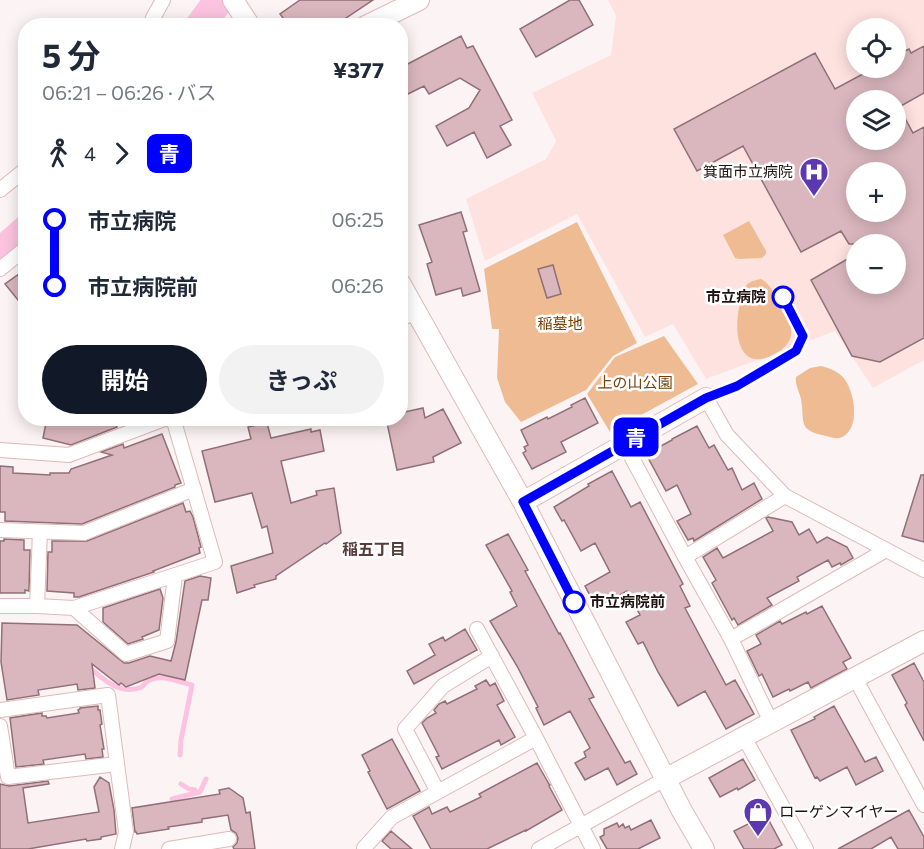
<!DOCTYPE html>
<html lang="ja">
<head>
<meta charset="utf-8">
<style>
  :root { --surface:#fff; --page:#f2f2f3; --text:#1f2937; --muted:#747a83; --accent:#111827 }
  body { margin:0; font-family:Commissioner,"Noto Sans JP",sans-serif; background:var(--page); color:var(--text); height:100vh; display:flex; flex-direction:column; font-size:22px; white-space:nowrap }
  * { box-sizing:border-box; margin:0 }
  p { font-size:20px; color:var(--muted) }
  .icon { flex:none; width:33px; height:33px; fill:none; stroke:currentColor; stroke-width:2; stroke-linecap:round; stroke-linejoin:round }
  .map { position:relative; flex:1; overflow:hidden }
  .panel { position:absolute; left:18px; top:18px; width:390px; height:408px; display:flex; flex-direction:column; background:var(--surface); border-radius:24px; box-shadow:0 3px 15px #0003 }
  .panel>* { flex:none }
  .badge { padding:0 12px; border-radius:9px; font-size:21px; line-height:39px }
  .tools { position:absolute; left:846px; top:18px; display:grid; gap:12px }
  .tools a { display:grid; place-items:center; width:60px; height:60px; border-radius:50%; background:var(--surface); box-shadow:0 3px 15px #0003; font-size:30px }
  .map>.badge { position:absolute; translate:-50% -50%; box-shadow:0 0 0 3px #fff }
  .legs { display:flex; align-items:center; gap:9px; height:66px; padding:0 24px; font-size:20px }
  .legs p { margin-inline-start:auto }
  .overview { display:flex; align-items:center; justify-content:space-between; height:102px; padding:0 24px }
  h1 { font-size:33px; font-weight:700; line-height:45px }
  .primary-button { display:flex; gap:12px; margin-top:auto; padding:12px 24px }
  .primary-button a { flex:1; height:69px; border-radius:36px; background:var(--accent); color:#fff; font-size:24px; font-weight:700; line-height:69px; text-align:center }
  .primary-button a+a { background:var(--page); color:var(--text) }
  ul { padding:0 24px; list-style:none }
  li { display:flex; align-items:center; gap:21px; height:66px; font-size:22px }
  li i { display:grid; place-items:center; width:9px; height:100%; margin:0 8px; background:currentColor }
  li i::after { content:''; width:15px; height:15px; margin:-8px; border:4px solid; border-radius:50%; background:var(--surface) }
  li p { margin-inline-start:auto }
  li:first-child i { background:linear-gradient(#0000 50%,currentColor 0) }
  li:last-child i { background:linear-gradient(currentColor 50%,#0000 0) }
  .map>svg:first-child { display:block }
  .built { fill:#fee2e0; fill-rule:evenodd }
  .green { fill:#efbb93 }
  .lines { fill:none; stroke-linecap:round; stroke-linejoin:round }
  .stream { stroke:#fcc3e0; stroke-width:5 }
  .river { stroke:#fcc3e0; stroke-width:30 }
  .building { fill:#dab7be; stroke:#906f76; stroke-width:1.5; fill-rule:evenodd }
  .street-casing { stroke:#debab7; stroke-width:16 }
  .secondary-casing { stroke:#debab7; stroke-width:22 }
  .street { stroke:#fff; stroke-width:14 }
  .secondary { stroke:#fff; stroke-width:20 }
  .line-1-casing { stroke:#fff; stroke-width:14 }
  .line-1 { stroke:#00f; stroke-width:9 }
  .stop-1-dot { fill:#fff; stroke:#00f; stroke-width:3 }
  .labels { text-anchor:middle; stroke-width:5; stroke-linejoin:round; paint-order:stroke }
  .poi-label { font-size:15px; fill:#1f1211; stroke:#fff; text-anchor:end }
  .stop-label { font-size:15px; font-weight:bold; fill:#1f1211; stroke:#fff; text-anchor:end }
  .park-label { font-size:15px; fill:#774108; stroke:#fff }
  .neighbourhood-label { font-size:16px; font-weight:bold; fill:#593c3a; stroke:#fff }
</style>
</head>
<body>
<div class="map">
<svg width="924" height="849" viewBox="0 0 924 849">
  <rect width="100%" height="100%" fill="#fcf4f4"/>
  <!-- built -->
  <path class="built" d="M608,0H924V360L873,388L835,331L706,379L673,324L645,337L577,214L485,261L466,199L546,159L556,141L532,93L611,55L616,16ZM856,28H896V68H856ZM856,100H896V140H856ZM856,172H896V212H856ZM856,244H896V284H856Z"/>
  <!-- green -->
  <path class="green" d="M749,221L766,251V254L762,258L739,259L735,258L723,235Z
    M577,222L637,343L613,356L586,390L521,422L505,402L497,378L499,329H492L484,269Z
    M761,279C770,284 773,292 778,300C788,318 802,337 778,352C737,378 732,329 741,300C742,296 743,291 745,287C748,282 755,280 761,279Z
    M664,336L698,384L610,432L587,394L615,357Z
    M821,366C829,368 835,370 842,376C854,388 861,425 844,436C838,440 833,438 826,436C797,430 805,423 801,399C799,391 795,385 796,377L810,368Z"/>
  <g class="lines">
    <!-- stream -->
    <path class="stream" d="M88,666C102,679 121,696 142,687C153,670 176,681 192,685L181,740L180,755
      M181,784L189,789L195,790V793
      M172,799L200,792L206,779"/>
    <!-- river -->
    <path class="river" d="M200,26L219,0
      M0,253L26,230"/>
  </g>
  <!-- building -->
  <path class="building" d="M300,0H373L334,26H289L280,14Z
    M570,0H579L593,25L536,57L520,29Z
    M896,33L905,51L909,49L911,53L924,46V93L899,107L913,133L924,127V338L880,362L852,356L811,280L856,254V284H896V244H849L841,231L801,252L743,146L697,171L674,129L815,53L835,89L874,68H896ZM856,100H896V140H856ZM856,172H896V212H856Z
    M461,36L467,48L473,46L512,120L500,126L511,145L487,158L474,132L447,146L436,126L469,108L480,90L460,78L429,94L424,86L406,95L400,84V68Z
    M461,212L467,231L463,232L480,291L463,296L461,288L436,295L427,264L432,262L419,225Z
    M553,265L561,294L547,298L538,269Z
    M26,269V310L5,284Z
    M585,398L598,423L561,442L566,452L532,469L523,453L526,451L524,447L528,445L521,430L547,417L548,419L572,407L571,405Z
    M423,408L425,418L443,409L461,443L433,457L434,462L397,470L386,418H400V413Z
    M47,418H114L117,427L71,445L43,438Z
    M267,423L271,438L311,429V432L320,430L324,451L281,461L291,503L317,495L316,491L334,488L341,533L326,544L325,543L276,576V579L254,585L255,587L237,593L231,566L273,553L267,526L262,528L252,493L215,502L202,451L251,439L248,427Z
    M697,426L709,448L714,445L728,470L732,468L742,490L754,483L762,499L694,541L693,538L688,540L677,521L691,514L677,485L666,491L646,454L672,440V439Z
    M162,434L181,483L175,485V487L82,524L5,521V512H0V466L13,467V473L50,475V473H69L71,469L112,455L101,452L123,444L124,448Z
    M612,471L631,507L640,502L683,584L680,586L690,606L685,608L726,685L735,680L754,714L726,729L705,691L678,706L658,672L643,642L638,644L626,622L640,615L627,591L605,603L602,598L594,603L585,586L610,572L595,543L581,551L564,520L562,521L554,507L589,486L588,484Z
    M921,475H924V542L902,536Z
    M183,503L186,512L190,511L193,517L201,547L199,548L200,553L153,571L154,572L79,597H74V593L47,591L48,552H52V541H87Z
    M768,517L792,522L799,535L809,529L817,543L827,537L847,547L853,558L841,565L840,563L832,567L828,560L797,577L799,581L767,598L772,605L738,625L734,618L732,620L712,583L716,580L703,557L717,548L723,558L773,531L766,518Z
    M508,534L528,570L525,571L559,634L560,633L594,697L589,699L625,763L630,761L637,774L617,785L608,768L585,780L575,763L586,757L584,752L590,748L570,711L544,725L536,708L538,707L517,666L490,621L517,606L510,592L512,591L486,545Z
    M4,539L24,540V550H30L29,591L25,590V593H0V541H4Z
    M200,576L211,578L208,600H202L185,680L159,674L126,687L121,683L119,685L92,664L95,688L78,690L77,684L38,690L39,695L7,700L1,662L2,623L77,625L124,663H129L150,656L171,661L176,642L185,581Z
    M160,589L163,598L159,630L142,637L143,639L128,644L103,622V608Z
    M822,606L851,658L843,662L847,669L811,688L808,682L790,691L789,689L773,697L762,674L759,676L747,651L761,644L756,635L780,621L782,624L806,612L807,614Z
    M465,629L477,650L414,684L407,671L435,655L429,644L443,637L445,641Z
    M914,663L924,682V741L905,705L907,703L892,675Z
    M486,680L490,686L495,683L504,701L497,705L515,737L501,745L499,740L442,769L436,757L439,756L422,723L427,718L436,713L434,710L439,704L445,701L447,704L477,689L475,686Z
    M98,706V710H100L102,724L100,725L104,749H102L103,757L86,759L85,754L43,760L44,764L16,767L10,718L42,713V716H46L47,718L79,713L78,710L80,709V708Z
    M834,706L865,762L876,757L883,771L856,785L847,767L820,781L817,777L815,778L791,730L815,719L814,717Z
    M392,739L420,791L387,809L368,772L370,771L362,755Z
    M743,759L755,780L738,790L737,788L720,797L709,778Z
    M537,763L549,784L550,785L549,786L562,810L526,831V830L487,849H431L413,816L429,807L432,814L447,807L450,812L481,797L479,794Z
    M100,777L109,783L114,810L116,834L101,837V839L87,841L86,839L28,849H0V784L9,786L48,781L49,784L23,788L28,823L99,812L94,787Z
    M229,788L243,798L246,813L250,812L255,849H234L233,847L237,843L238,838L236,833L231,830L228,815L202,819V822L168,827L169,829L137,834L136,832H135L132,808L220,794L219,790Z
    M909,810L924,837V849H898L891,837L871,849H838Z
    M766,815L782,845L774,849H744L734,831Z
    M651,820L660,838L638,849H607L600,837L604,835V829L617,823L619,827L623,824L625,828L629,826L631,830Z
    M391,831L412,849H391L382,841Z"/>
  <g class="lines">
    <!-- street casing -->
    <g class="street-casing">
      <path id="street" d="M150,26L153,18L163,0
        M0,190L26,169
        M0,269L26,248
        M400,318L417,313
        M706,398L727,435L785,496L924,570
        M624,443L685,557L731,639L771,722
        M0,450L69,455L167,418
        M0,530L84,533L194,489
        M685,557L785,496
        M0,606H37L74,608L215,562L173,418
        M37,606L40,532
        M74,608L126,654L167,641L175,576
        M477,629L536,738L593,849
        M731,639L886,550
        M855,678L924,805
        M0,710L108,695L126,832L122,849
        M0,726L8,777L117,764
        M744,737L806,849
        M438,792L405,729L443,686L492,656
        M364,848L392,817L536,738
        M169,849L229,839
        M539,849L665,779"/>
    </g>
    <!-- secondary casing -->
    <g class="secondary-casing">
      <path id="secondary" d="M233,0L250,26
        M366,26L419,0
        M400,283L523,502L682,811L704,849
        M523,502L706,398
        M665,779L924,641"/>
    </g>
    <!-- street -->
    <use href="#street" class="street"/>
    <!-- secondary -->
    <use href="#secondary" class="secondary"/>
  </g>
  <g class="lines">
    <!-- line-1 casing -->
    <g class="line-1-casing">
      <path id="line-1" d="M574,602L523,502L706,398L737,386L796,351L803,336L783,297"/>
    </g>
    <!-- line-1 -->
    <use href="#line-1" class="line-1"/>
  </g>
  <!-- icons -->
  <defs>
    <g id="hospital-pin" transform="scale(1.5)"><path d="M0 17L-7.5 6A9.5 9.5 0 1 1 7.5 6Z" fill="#5e38b0" stroke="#fff"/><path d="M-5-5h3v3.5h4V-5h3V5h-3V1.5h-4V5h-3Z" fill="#fff"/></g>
    <g id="shop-pin" transform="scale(1.5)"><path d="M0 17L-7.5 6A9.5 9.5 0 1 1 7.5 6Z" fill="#5e38b0" stroke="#fff"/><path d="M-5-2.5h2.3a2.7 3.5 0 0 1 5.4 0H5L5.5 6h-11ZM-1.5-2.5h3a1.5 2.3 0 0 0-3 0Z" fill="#fff"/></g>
  </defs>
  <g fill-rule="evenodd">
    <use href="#hospital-pin" x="814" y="172"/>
    <use href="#shop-pin" x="758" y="812"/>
  </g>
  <!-- markers -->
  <g class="stop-1-dot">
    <circle cx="783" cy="297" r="10"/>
    <circle cx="574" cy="602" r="10"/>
  </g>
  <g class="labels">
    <!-- poi labels -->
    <g class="poi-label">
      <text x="793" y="177">箕面市立病院</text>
      <text x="779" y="817" text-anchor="start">ローゲンマイヤー</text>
    </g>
    <!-- stop labels -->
    <g class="stop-label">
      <text x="766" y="302">市立病院</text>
      <text x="590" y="607" text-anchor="start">市立病院前</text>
    </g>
    <!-- park labels -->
    <g class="park-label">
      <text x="560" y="329">稲墓地</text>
      <text x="635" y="388">上の山公園</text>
    </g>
    <!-- neighbourhood labels -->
    <g class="neighbourhood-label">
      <text x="374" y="555">稲五丁目</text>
    </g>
  </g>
</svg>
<div class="tools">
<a><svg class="icon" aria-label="locate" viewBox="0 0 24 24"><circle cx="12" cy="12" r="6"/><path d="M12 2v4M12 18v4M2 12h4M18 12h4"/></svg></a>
<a><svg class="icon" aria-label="layers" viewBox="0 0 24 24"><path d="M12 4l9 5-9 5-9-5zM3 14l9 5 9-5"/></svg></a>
<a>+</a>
<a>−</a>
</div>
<b class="badge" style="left:636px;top:437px;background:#00f;color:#fff">青</b>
<section class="panel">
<div class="overview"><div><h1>5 分</h1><p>06:21 – 06:26 · バス</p></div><b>¥377</b></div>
<div class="legs"><svg class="icon" aria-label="walk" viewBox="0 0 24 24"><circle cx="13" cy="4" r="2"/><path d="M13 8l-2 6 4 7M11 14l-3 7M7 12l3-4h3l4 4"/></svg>4<svg class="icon" aria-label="forward" viewBox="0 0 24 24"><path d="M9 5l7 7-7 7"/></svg><b class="badge" style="background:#00f;color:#fff">青</b></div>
<ul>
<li><i style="color:#00f"></i><b>市立病院</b><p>06:25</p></li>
<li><i style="color:#00f"></i><b>市立病院前</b><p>06:26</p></li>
</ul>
<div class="primary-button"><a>開始</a><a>きっぷ</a></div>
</section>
</div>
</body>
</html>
